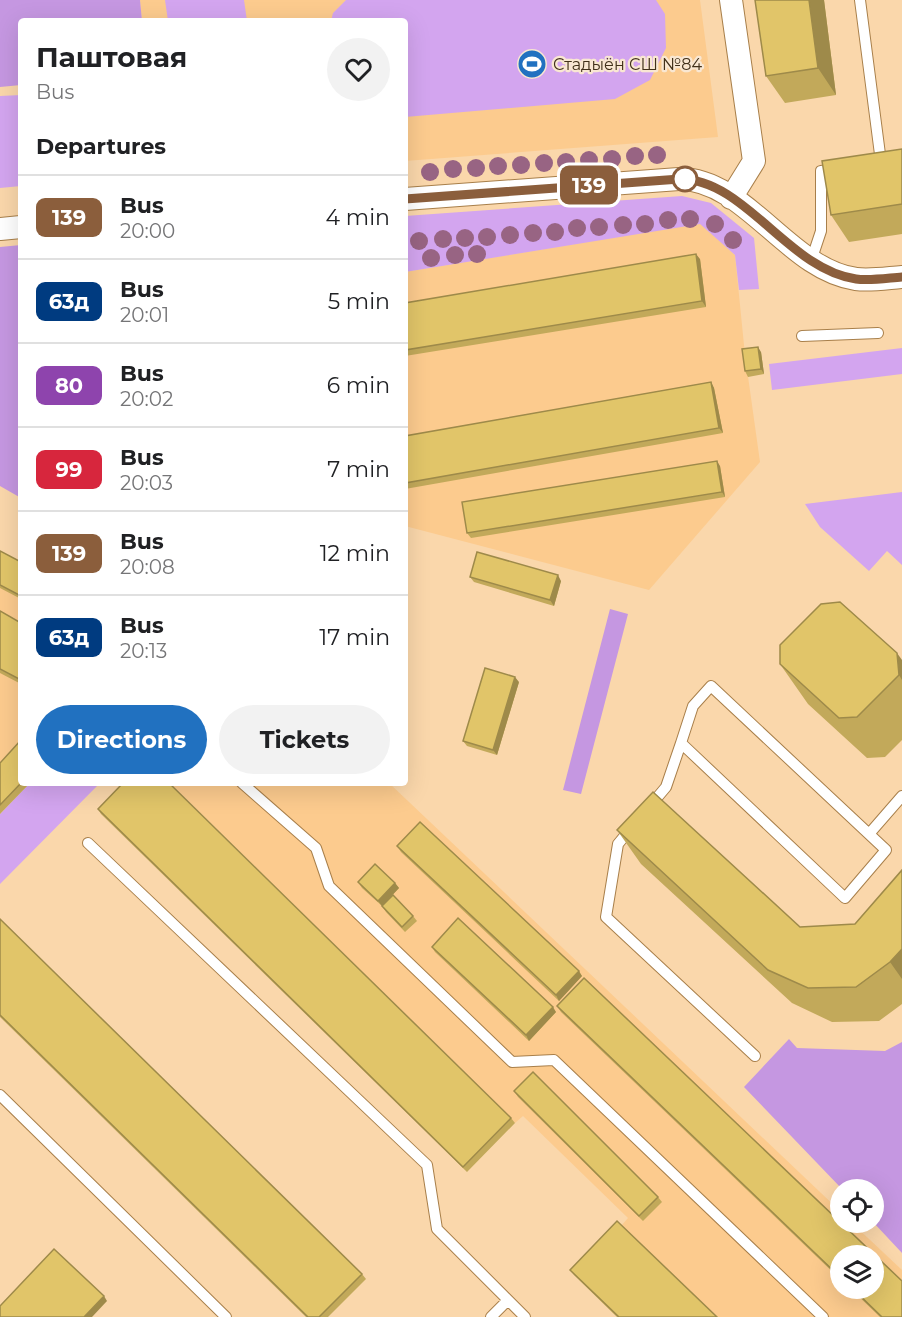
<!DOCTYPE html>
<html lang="en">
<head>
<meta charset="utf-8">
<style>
  :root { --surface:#fff; --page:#f2f2f2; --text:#202124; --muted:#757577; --line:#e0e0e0; --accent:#2171c0 }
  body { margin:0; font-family:Montserrat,sans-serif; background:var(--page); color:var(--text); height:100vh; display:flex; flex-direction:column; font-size:22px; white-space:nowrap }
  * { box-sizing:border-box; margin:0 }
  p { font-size:20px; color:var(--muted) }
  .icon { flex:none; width:33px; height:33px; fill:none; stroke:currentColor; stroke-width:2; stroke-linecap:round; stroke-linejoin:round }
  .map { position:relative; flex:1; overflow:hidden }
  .panel { position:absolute; left:18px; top:18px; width:390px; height:768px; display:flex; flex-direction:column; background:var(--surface); border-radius:6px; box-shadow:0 6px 24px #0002 }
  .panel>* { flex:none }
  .badge { padding:0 12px; border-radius:9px; font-size:21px; line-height:39px }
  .controls { position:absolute; left:830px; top:1179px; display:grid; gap:12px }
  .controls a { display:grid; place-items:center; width:54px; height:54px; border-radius:50%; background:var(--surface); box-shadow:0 6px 24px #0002; font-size:30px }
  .map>.badge { position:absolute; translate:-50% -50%; box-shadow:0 0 0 3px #fff }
  h2 { padding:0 18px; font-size:22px; line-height:54px }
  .round { display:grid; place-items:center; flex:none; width:63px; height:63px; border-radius:32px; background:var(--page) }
  .headline { display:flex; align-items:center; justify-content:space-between; height:102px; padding:0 18px }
  h1 { font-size:28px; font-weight:700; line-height:45px }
  .cta { display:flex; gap:12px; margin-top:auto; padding:12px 18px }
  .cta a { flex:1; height:69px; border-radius:36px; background:var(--accent); color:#fff; font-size:24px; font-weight:700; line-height:69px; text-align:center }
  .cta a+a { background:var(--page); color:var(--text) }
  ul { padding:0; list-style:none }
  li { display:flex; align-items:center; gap:18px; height:84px; padding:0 18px; border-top:2px solid var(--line) }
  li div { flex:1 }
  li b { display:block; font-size:22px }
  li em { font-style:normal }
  li .badge { min-width:66px; font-weight:700; text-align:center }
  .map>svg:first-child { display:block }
  .built { fill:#fccb8e; fill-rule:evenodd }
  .green { fill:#d3a5ef }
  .forest { fill:#c597e1 }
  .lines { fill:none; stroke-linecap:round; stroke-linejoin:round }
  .lane-casing { stroke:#a87f4a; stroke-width:12 }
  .street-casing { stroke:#a87f4a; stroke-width:24 }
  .lane { stroke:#fff; stroke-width:10 }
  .street { stroke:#fff; stroke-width:22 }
  .tree { fill:#986483 }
  .wall { fill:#c2a95a }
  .shaded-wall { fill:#9e8a4a }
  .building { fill:#e1c569; stroke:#9e8a4a; stroke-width:1.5 }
  .line-casing { stroke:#fff; stroke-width:14 }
  .line { stroke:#8b5e3c; stroke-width:9 }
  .stop-dot { fill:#fff; stroke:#8b5e3c; stroke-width:3 }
  .labels { text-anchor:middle; stroke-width:4.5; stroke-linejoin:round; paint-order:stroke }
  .poi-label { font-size:16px; fill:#41301a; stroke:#f9e7d2; text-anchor:start }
</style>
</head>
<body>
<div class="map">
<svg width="902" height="1317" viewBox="0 0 902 1317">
  <rect width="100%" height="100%" fill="#fad7ab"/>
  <!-- built -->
  <path class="built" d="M140,0H700L718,137L405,161V21H142Z
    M700,223L735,255L745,355L760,462L649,590L405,526V272Z
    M0,554L21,565V783L0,814Z
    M170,783H389L840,1211V1222L852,1223L902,1270V1317H715L621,1226L628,1218L523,1116L515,1123ZM840,1256H873V1288H840Z"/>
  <!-- green -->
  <path class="green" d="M165,0H244L247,21H168Z
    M346,0H656L665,14L666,48L650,80L615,99L405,117V21H331L333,13Z
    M21,95V186L0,188V96Z
    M682,196L711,203L754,238L759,289L739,290L735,255L700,224L405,272V216Z
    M902,348V374L772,390L769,364Z
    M902,492V565L887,551L869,571L820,527L805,504Z
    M30,783H100L0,884V814Z"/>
  <!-- forest -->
  <path class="forest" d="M0,0H140L142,21H21V85L0,87Z
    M21,245V498L0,486V247Z
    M610,609L628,614L581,794L563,790Z
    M789,1039L797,1048L885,1051L902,1042V1253L873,1222V1190L842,1189L744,1087Z"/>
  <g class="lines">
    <!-- lane casing -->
    <g class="lane-casing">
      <path id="lane" d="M860,0L881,162
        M811,261L821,231V171L836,169
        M802,336L878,333
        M711,686L886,850L845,898L681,743L693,706Z
        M242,783L316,848L329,886L512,1062L554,1060L823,1317
        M650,806L666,787L681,743
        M632,827L618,844L606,917L755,1056
        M869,834L902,796
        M88,843L427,1165L437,1229L525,1317
        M0,1095L226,1317
        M491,1317L508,1300"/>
    </g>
    <!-- street casing -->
    <g class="street-casing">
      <path id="street" d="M731,0L754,161L731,198
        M405,199L679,179C745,178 789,270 856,279C870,281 888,278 902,277
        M0,229L21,227"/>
    </g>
    <!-- lane -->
    <use href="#lane" class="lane"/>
    <!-- street -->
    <use href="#street" class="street"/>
  </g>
  <!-- trees -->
  <g class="tree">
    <circle cx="657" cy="155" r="9"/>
    <circle cx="635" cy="156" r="9"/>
    <circle cx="612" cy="159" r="9"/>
    <circle cx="589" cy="160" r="9"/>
    <circle cx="566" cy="162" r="9"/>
    <circle cx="544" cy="163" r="9"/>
    <circle cx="521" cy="165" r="9"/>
    <circle cx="498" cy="166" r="9"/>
    <circle cx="476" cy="168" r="9"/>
    <circle cx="453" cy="169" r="9"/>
    <circle cx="430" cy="172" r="9"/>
    <circle cx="690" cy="219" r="9"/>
    <circle cx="668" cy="220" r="9"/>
    <circle cx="645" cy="224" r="9"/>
    <circle cx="715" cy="224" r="9"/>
    <circle cx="623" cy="225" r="9"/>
    <circle cx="599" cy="227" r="9"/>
    <circle cx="577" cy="228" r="9"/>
    <circle cx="555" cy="232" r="9"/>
    <circle cx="533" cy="233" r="9"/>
    <circle cx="510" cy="235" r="9"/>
    <circle cx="487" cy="237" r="9"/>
    <circle cx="465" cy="238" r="9"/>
    <circle cx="443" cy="239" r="9"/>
    <circle cx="733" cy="240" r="9"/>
    <circle cx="419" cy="241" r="9"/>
    <circle cx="477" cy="254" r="9"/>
    <circle cx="455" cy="255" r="9"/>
    <circle cx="431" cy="258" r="9"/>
  </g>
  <!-- wall -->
  <path class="wall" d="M755,0H824L836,95L785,103L766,76Z
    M902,149V234L849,242L831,215Z
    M700,259L706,307L405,356V303Z
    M761,352L764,374L748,377L745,371Z
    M711,382L714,388L723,433L405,489V436Z
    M720,466L725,497L471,538L467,533Z
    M0,551L21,562V599L0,588Z
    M470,577L561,581L554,606L474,582Z
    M0,611L21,623V684L0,673Z
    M902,660V740L885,757L867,758L808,704L780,664Z
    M519,682L497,755L467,746L463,741Z
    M0,763L21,783H30L0,814Z
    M98,809L511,1118L515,1123L467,1172L101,814Z
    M617,830L800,927L855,924L902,870V1004L879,1021L832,1022L792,1003L641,864Z
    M397,846L582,976L559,1001L401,852Z
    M358,882L395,883L399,888L382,906L362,888Z
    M382,906L413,916L417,921L405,932L386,912Z
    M0,919L362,1274L366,1279L328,1317H306L0,1017Z
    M432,947L556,1012L529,1041L435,952Z
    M584,978L902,1281V1317H880L850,1288H873V1256H840V1279L561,1012L557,1006Z
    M514,1091L658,1197L662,1202L643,1221L518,1097Z
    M570,1270L717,1317H617L574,1275Z"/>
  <!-- shaded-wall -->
  <path class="shaded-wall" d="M809,0H824L836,95L818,68Z
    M696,254L700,259L706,307L702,301Z
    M758,347L761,352L764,374L761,369Z
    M711,382L714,388L723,433L719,428Z
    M717,461L720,466L725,497L722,492Z
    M558,575L561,581L554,606L550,600Z
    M897,653L902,660V680L899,675Z
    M515,677L519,682L497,755L493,750Z
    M395,883L399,888L382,906L378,901Z
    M902,949V979L890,962Z
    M579,971L582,976L559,1001L556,995Z
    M553,1007L556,1012L529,1041L526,1035Z
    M104,1296L107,1301L92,1317H84Z"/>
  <!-- building -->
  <path class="building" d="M755,0H809L818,68L766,76Z
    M902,149V204L831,215L822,161Z
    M696,254L702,301L405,350V303Z
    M758,347L761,369L745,371L742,349Z
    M711,382L719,428L405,483V436Z
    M717,461L722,492L467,533L462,502Z
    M0,551L21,562V596L0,585Z
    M477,552L558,575L550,600L470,577Z
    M840,602L897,653L899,675L857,717L839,718L780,664V645L821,604Z
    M0,611L21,623V680L0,669Z
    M485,668L515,677L493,750L463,741Z
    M21,740V783L0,805V763Z
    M123,783H169L511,1118L463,1167L98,809Z
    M653,792L800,927L855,924L902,870V949L890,962L856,987L808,988L768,970L617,830Z
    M420,822L579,971L556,995L397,846Z
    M375,864L395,883L378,901L358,882Z
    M393,895L413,916L402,927L382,906Z
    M458,918L553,1007L526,1035L432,947Z
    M0,919L362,1274L319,1317H308L0,1015Z
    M584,978L902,1281V1317H882L852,1288H873V1256H840V1277L557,1006Z
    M533,1072L658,1197L639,1216L514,1091Z
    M617,1221L717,1317H619L570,1270Z
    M54,1249L104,1296L84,1317H0V1306Z"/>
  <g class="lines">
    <!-- line casing -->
    <g class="line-casing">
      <path id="line" d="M405,199L680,179C745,179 789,270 856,279C870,281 888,278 902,277"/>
    </g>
    <!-- line -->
    <use href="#line" class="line"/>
  </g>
  <!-- icons -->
  <defs>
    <g id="stadium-disc" transform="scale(1.5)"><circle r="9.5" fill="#2171c0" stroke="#f9e7d2"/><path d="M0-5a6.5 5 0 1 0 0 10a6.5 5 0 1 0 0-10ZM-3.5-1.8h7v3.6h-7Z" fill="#fff"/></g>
  </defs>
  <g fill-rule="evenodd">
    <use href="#stadium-disc" x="532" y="64"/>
  </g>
  <!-- markers -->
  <circle class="stop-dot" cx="685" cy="179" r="12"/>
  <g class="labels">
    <!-- poi labels -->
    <g class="poi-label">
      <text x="553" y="70">Стадыён СШ №84</text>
    </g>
  </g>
</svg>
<div class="controls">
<a><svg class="icon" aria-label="locate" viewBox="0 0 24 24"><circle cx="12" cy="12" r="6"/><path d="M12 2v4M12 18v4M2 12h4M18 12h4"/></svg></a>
<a><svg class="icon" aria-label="layers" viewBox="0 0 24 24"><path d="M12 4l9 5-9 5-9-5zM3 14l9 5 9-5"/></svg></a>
</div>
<b class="badge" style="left:589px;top:185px;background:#8b5e3c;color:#fff">139</b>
<section class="panel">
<div class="headline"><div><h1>Паштовая</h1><p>Bus</p></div><a class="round"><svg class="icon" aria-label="heart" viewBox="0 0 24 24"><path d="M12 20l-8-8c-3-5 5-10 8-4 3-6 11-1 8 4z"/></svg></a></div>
<h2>Departures</h2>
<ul>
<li><span class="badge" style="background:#8b5e3c;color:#fff">139</span><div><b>Bus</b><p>20:00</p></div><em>4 min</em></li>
<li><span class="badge" style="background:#003b80;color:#fff">63д</span><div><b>Bus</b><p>20:01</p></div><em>5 min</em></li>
<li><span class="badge" style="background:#8e44ad;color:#fff">80</span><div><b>Bus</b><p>20:02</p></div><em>6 min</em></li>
<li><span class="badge" style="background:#d7263d;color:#fff">99</span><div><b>Bus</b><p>20:03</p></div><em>7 min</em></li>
<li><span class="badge" style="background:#8b5e3c;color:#fff">139</span><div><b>Bus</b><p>20:08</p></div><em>12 min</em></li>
<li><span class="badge" style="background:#003b80;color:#fff">63д</span><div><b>Bus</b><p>20:13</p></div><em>17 min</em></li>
</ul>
<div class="cta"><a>Directions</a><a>Tickets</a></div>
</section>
</div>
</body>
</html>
